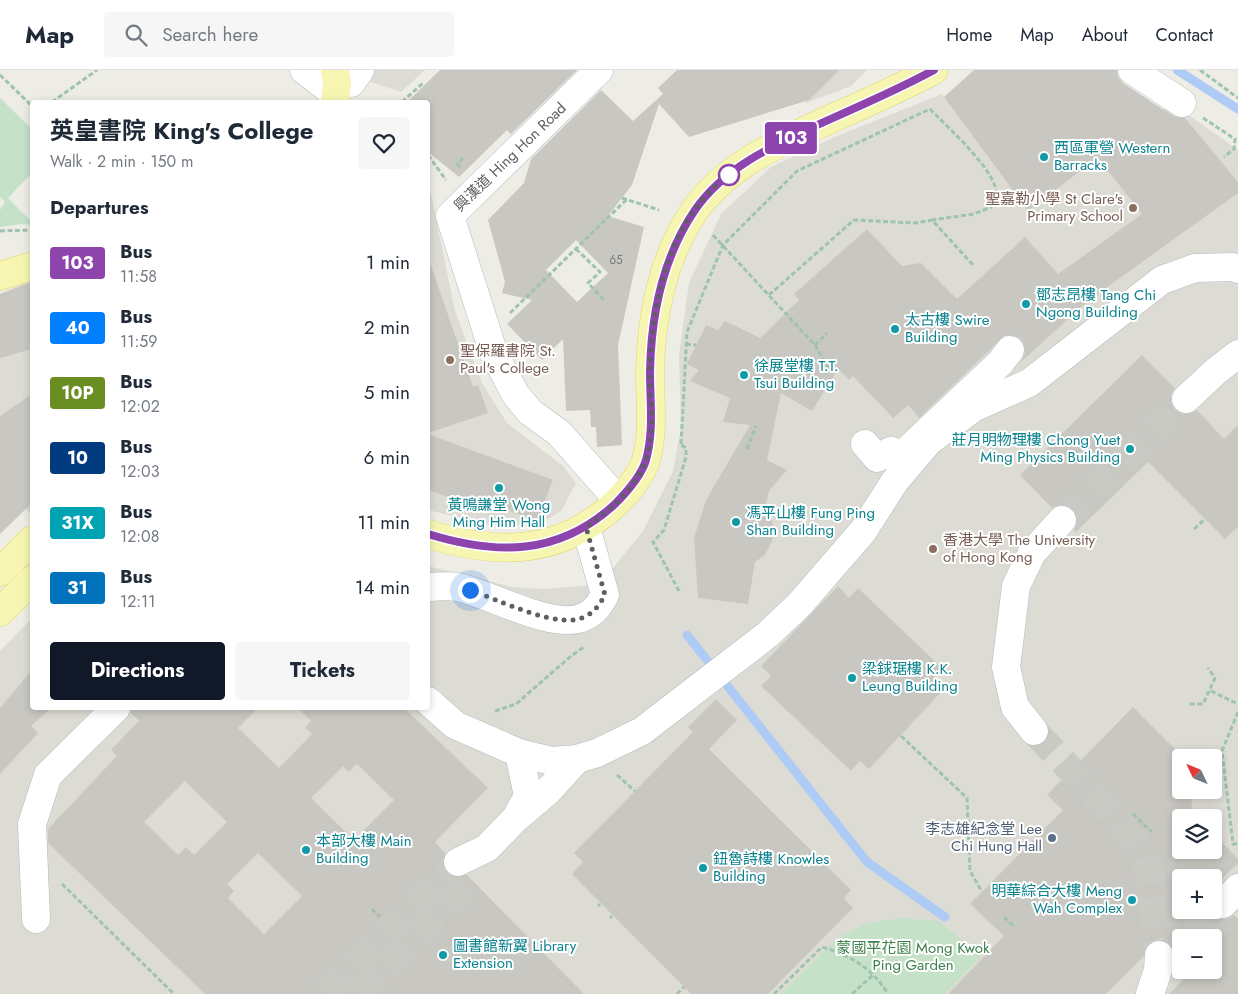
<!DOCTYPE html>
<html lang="en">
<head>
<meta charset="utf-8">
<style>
  :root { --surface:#fff; --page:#f6f6f7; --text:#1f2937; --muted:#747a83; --line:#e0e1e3; --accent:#111827 }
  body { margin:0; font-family:Jost,"Noto Sans TC",sans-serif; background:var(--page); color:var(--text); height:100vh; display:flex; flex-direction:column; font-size:19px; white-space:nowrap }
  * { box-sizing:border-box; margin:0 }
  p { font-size:16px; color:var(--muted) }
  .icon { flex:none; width:28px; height:28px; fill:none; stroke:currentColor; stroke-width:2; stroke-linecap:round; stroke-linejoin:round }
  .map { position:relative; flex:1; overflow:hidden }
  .drawer { position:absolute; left:30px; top:30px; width:400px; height:610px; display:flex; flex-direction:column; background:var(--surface); border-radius:5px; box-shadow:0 2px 8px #0003 }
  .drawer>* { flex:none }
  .badge { padding:0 10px; border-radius:4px; font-size:18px; line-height:32px }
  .needle { width:32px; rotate:313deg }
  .tools { position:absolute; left:1172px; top:679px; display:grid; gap:10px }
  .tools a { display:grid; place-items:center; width:50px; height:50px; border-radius:5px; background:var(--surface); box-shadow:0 2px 8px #0003; font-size:25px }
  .you { position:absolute; width:25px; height:25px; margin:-12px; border:4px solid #fff; border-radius:50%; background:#1a73e8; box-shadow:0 0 0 8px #1a73e833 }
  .map>.badge { position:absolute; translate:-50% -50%; box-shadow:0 0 0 2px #fff }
  h2 { padding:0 20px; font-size:19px; line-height:45px }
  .round { display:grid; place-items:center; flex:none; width:52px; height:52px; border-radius:5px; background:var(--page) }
  .head { display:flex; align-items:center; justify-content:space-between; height:85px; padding:0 20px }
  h1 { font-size:24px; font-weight:700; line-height:38px }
  .primary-button { display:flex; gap:10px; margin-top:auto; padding:10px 20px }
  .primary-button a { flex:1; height:58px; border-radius:5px; background:var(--accent); color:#fff; font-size:20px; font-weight:700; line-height:58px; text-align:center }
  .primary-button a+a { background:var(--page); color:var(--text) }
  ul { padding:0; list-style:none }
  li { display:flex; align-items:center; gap:15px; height:65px; padding:0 20px }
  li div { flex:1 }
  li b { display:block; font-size:19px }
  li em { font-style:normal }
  li .badge { min-width:55px; font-weight:700; text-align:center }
  header { display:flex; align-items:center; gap:30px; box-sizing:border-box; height:70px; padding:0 25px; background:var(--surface); border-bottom:1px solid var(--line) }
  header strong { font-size:24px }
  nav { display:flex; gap:28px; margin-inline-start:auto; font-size:18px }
  .search { width:350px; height:45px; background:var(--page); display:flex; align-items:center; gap:12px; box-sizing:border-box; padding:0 18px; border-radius:5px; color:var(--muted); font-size:19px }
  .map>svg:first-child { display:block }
  .education { fill:#dddcd4; fill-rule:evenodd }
  .green { fill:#c5e2c9 }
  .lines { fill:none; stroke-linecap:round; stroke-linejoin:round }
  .stream { stroke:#adcbf5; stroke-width:9 }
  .building { fill:#c9c7c2; fill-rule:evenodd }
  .minor-tunnel { stroke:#cacac5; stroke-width:28; stroke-dasharray:28 14; stroke-linecap:butt }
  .minor-casing { stroke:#b7b9bd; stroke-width:29 }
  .major-casing { stroke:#e2d36a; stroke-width:29 }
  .path { stroke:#9ec3ae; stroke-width:3; stroke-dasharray:5 2.5; stroke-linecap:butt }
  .minor { stroke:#fff; stroke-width:28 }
  .major { stroke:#f6f6b2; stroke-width:28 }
  .minor-bridge-casing { stroke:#b7b9bd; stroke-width:29; stroke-linecap:butt }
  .path-bridge { stroke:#9ec3ae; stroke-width:3; stroke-dasharray:5 2.5; stroke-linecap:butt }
  .minor-bridge { stroke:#fff; stroke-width:28 }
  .line-casing { stroke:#fff; stroke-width:11 }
  .line { stroke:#8e44ad; stroke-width:8 }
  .walk { stroke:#5d5f64; stroke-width:5; stroke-dasharray:0 9 }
  .culture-dot { fill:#0f9aa8; stroke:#fff; stroke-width:2 }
  .stop-dot { fill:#fff; stroke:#8e44ad; stroke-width:2.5 }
  .education-dot { fill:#8d6e63; stroke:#fff; stroke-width:2 }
  .service-dot { fill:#5c6f8a; stroke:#fff; stroke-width:2 }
  .labels { text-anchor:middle; stroke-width:4; stroke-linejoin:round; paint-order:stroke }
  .number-label { font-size:12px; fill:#78797c }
  .culture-label { font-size:15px; fill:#0d838f; stroke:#fff; text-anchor:start }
  .street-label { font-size:15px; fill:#5d5f64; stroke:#fff }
  .education-label { font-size:15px; fill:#785e54; stroke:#fff; text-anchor:start }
  .service-label { font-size:15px; fill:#4e5e75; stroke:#fff; text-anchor:end }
  .park-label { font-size:15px; fill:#3f814c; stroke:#fff }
</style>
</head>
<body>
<header>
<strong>Map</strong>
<div class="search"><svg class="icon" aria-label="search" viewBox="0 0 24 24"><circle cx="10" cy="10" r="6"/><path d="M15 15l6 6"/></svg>Search here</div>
<nav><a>Home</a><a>Map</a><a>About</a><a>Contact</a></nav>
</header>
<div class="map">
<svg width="1238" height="924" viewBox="0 0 1238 924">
  <rect width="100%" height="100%" fill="#eeede5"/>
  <!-- education -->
  <path class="education" d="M361,0H425L401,22L371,12Z
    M774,0H867L851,16L806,33Z
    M942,24L1028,141L1172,33L1238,80V924H0V581L32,548V638H428V496L512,517L542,519L593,515L605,508L643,461L673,401L681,359L679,285L689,213L721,144L771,97L837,66ZM1181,688H1214V720H1181ZM1181,748H1214V780H1181ZM1181,808H1214V840H1181ZM1181,868H1214V900H1181Z
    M428,116L431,124L455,241L482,313L507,353L563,396L576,413L562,440L550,448L533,455H497L481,453L428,440Z
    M32,211V442L30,443L0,413V224L22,214Z"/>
  <!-- green -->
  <path class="green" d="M0,28L32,59V103L8,128L32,152V155L22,154L0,157V140L5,132L0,127Z
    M900,848L939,851L981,887L945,924H780L837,869L864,854Z"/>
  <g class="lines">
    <!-- stream -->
    <path class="stream" d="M1177,0L1238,39
      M687,565L867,792L945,847"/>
  </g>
  <!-- building -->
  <path class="building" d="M440,0H577L511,64L507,60L459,107L428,82V32H407Z
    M677,0H840L809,30L689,67L659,34L632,115L608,146L644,157L618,275L622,375L597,377L596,357H591L590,340L566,341L563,269L542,290L507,254L532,230L502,223L505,212L488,150L524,113L531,89L601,20L633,51L663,24L658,18ZM576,170L608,203L577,232L546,200Z
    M974,0H1117L1118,7L1123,13L1173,46L1185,48L1238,112V123L1088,231L1021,292L1025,283L1024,274L1020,268L1013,265L1004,266L919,348L908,335L893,348L853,306L849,310L838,299L812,341L781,323L767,390L787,400L769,421L766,434L774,458L772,471L765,485L755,492L748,534L698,528L694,468L706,430L750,355L723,352L730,328L690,311L699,300L687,294L706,255L718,260L725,251L760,268L799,230L794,224L867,159L902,196L921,193L957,229L1025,167L1058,204L1142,144L1098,88L1028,141L944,27Z
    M428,196H431L473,317L478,315L488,343L428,363Z
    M32,212V279L0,288V224Z
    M1142,285L1175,318L1171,325V332L1175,340L1182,344H1189L1197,340L1224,369L1238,355V457L1225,469L1148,392L1076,462L1074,460L1077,454V446L1073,439L1065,435H1058L1052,438L1020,405Z
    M32,324V433L0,464V346Z
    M428,364L553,410L537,451L468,426L465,433L428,420Z
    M838,516L849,528L858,518L942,598L933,609L944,619L869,699L860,691L851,701L761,616L771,606L761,596Z
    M32,600V638H51L31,656L38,663L0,704V638Z
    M716,629L737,650L709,679L851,820L844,828L853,838L768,924H691L572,804L583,792L574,783L693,662L688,657Z
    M1133,637L1184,688H1181V720H1190L1193,743L1197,748H1181V780H1214V764L1238,789V793L1214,817V808H1181V840H1209L1213,846L1219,849H1227L1234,845L1238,849V924H1169L1193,900H1214V868H1181V886L1162,868L1152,871L1146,877L1143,887L1106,924H948L1004,866L970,834L1063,740L1047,725Z
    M131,638H258L238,658L279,698L312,664L305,658L311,651L298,638H404L488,718L435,772L445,783L443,790L444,799L450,805L456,807L467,805L584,924H205L48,773V759L117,686L111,680L139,651L131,643ZM357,694L394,730L354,770L311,728L343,696L349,702ZM185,711L227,752L194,785L186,777L178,785L144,752ZM258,783L302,826L264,864L228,828L234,821L227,814Z"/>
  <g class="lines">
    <!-- minor-tunnel -->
    <path class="minor-tunnel" d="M1062,450L1186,329
      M1034,661L1106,737L1139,777L1149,801L1159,885
      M1190,868L1223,834
      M323,924L458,792
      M356,924L475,809"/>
    <!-- minor casing -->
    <g class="minor-casing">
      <path id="minor" d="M304,0L336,25
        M599,0L450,146L494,284L516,325L530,342L559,363L618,430
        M1132,0L1182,33
        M337,13H351L360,0
        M1186,329L1216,301L1238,284
        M865,374L877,388L891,381L899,388L1000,293L1010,280
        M428,517C437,517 449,515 458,517C490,524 554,561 584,547C595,542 600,534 605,525L586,457
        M767,565L799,535L863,461L895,411L929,371L973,338L1029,313L1162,210L1195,198L1233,197L1238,199
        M428,631L455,655L519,683L552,691L577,689L597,683L642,661
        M1034,661L1015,637L1006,597L1016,516L1032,483L1062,450
        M516,748L528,726L519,683
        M458,792L487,778L515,749L548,721L577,689
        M1223,834L1238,818
        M36,849L32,754L48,705L116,638
        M1150,924L1158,900L1159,885"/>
    </g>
    <!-- major casing -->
    <g class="major-casing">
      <path id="major" d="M335,0L337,13L335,32
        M0,206L32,196
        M428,464C496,485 558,486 614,435C626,423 641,407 646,390C654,361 650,332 650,302C651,246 663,186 695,140C727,95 779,73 826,51C862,35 899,19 934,0
        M0,502L32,470
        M0,542L32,510"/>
    </g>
    <!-- path -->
    <path class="path" d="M1200,0L1238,28
      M0,5L32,36
      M52,32L97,0
      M402,32L424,12
      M930,39C946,56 1000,103 996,126C996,129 993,134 991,137L974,144L932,150L974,196
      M1203,48L1235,69L1234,79L1224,87
      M428,85L446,110
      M460,97L457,94L464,87
      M622,128L659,140
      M0,161L32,160
      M713,165L815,275L828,298
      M576,179L600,202L588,213L604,230
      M769,225L854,150L915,153L932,150
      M510,243L627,129
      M686,274L696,275
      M815,275L827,263
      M786,314L792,317
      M681,374L687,262L723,175L797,101L930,39
      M1194,459L1205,449
      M679,521L653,472L664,460L686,387V378L680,374
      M1211,621L1238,634
      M1190,634H1203L1215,608L1208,598
      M495,641L516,634L571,586L584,577
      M1238,642L1222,681L1233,774H1238
      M901,666L967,728L970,801L982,822
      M617,705L635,721
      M1133,744L1152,762
      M62,814L174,924
      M598,836L600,834
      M372,839L380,847
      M1004,847L1014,856
      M610,848L612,846
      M677,924L684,917
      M774,924L822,877C850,885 872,898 888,924
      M852,924L873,905"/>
    <!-- minor -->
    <use href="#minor" class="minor"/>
    <!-- major -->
    <use href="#major" class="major"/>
    <!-- minor-bridge casing -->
    <g class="minor-bridge-casing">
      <path id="minor-bridge" d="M642,661L767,565"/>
    </g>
    <!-- path-bridge -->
    <path class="path-bridge" d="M747,379L756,356"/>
    <!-- minor-bridge -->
    <use href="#minor-bridge" class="minor-bridge"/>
  </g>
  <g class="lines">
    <!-- line casing -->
    <g class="line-casing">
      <path id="line" d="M428,464C496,485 558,486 614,435C626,423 641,407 646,390C654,361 650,332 650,302C651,246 663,187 695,140C726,95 779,73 826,51C862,35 899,19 934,0"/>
    </g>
    <!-- line -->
    <use href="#line" class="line"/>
    <!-- walk -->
    <path class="walk" d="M470,520C497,529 558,560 584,547C595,542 600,534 605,525L586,457C609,441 634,420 645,393C656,365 650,332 650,303C651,233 669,148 729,105"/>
  </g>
  <!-- markers -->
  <g class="culture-dot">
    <circle cx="1044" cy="87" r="5"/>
    <circle cx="1026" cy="234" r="5"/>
    <circle cx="895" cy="259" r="5"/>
    <circle cx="744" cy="305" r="5"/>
    <circle cx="1130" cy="379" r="5"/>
    <circle cx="499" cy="418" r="5"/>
    <circle cx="736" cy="452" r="5"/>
    <circle cx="852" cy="608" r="5"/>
    <circle cx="306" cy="780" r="5"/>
    <circle cx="703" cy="798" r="5"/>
    <circle cx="1132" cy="830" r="5"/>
    <circle cx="443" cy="885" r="5"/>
  </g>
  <circle class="stop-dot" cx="729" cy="105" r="10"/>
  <g class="education-dot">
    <circle cx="1133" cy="138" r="5"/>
    <circle cx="450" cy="290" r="5"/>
    <circle cx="933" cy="479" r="5"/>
  </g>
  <circle class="service-dot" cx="1052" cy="768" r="5"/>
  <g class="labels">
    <!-- number labels -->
    <g class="number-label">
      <text x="616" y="194">65</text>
    </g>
    <!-- culture labels -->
    <g class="culture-label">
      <text x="1054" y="83">西區軍營 Western<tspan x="1054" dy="17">Barracks</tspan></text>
      <text x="1036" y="230">鄧志昂樓 Tang Chi<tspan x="1036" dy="17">Ngong Building</tspan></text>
      <text x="905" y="255">太古樓 Swire<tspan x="905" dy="17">Building</tspan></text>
      <text x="754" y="301">徐展堂樓 T.T.<tspan x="754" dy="17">Tsui Building</tspan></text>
      <text x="1120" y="375" text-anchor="end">莊月明物理樓 Chong Yuet<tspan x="1120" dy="17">Ming Physics Building</tspan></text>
      <text x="499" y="440" text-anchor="middle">黃鳴謙堂 Wong<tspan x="499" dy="17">Ming Him Hall</tspan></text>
      <text x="746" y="448">馮平山樓 Fung Ping<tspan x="746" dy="17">Shan Building</tspan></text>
      <text x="862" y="604">梁銶琚樓 K.K.<tspan x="862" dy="17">Leung Building</tspan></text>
      <text x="316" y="776">本部大樓 Main<tspan x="316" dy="17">Building</tspan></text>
      <text x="713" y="794">鈕魯詩樓 Knowles<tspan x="713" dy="17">Building</tspan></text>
      <text x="1122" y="826" text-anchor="end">明華綜合大樓 Meng<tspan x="1122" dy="17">Wah Complex</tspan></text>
      <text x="453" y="881">圖書館新翼 Library<tspan x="453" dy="17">Extension</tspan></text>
    </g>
    <!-- street labels -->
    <g class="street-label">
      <text transform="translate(510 87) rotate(-44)" y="5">興漢道 Hing Hon Road</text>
    </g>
    <!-- education labels -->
    <g class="education-label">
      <text x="1123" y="134" text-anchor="end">聖嘉勒小學 St Clare's<tspan x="1123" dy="17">Primary School</tspan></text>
      <text x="460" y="286">聖保羅書院 St.<tspan x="460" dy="17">Paul's College</tspan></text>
      <text x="943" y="475">香港大學 The University<tspan x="943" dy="17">of Hong Kong</tspan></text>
    </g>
    <!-- service labels -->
    <g class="service-label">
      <text x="1042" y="764">李志雄紀念堂 Lee<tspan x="1042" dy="17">Chi Hung Hall</tspan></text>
    </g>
    <!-- park labels -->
    <g class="park-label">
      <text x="913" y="883">蒙國平花園 Mong Kwok<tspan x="913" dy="17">Ping Garden</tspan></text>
    </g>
  </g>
</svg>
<div class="tools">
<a><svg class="needle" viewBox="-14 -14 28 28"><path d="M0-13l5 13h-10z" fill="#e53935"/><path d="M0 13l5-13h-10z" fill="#747a83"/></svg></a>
<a><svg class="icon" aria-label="layers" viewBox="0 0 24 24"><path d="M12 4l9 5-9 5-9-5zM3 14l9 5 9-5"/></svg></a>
<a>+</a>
<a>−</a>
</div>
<div class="you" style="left:470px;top:520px"></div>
<b class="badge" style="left:791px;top:68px;background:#8e44ad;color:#fff">103</b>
<section class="drawer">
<div class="head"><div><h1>英皇書院 King's College</h1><p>Walk · 2 min · 150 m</p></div><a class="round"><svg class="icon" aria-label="heart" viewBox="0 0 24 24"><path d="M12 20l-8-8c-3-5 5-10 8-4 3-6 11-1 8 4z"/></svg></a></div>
<h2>Departures</h2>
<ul>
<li><span class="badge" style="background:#8e44ad;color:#fff">103</span><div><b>Bus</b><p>11:58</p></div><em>1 min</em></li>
<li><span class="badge" style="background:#0080ff;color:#fff">40</span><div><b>Bus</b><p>11:59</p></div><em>2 min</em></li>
<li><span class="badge" style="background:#6b8e23;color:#fff">10P</span><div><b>Bus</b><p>12:02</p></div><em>5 min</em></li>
<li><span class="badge" style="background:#003b80;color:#fff">10</span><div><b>Bus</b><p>12:03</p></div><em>6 min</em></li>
<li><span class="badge" style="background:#00a3b4;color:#fff">31X</span><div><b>Bus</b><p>12:08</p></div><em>11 min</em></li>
<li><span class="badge" style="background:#0072bc;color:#fff">31</span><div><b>Bus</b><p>12:11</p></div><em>14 min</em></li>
</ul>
<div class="primary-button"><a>Directions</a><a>Tickets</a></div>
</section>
</div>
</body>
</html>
